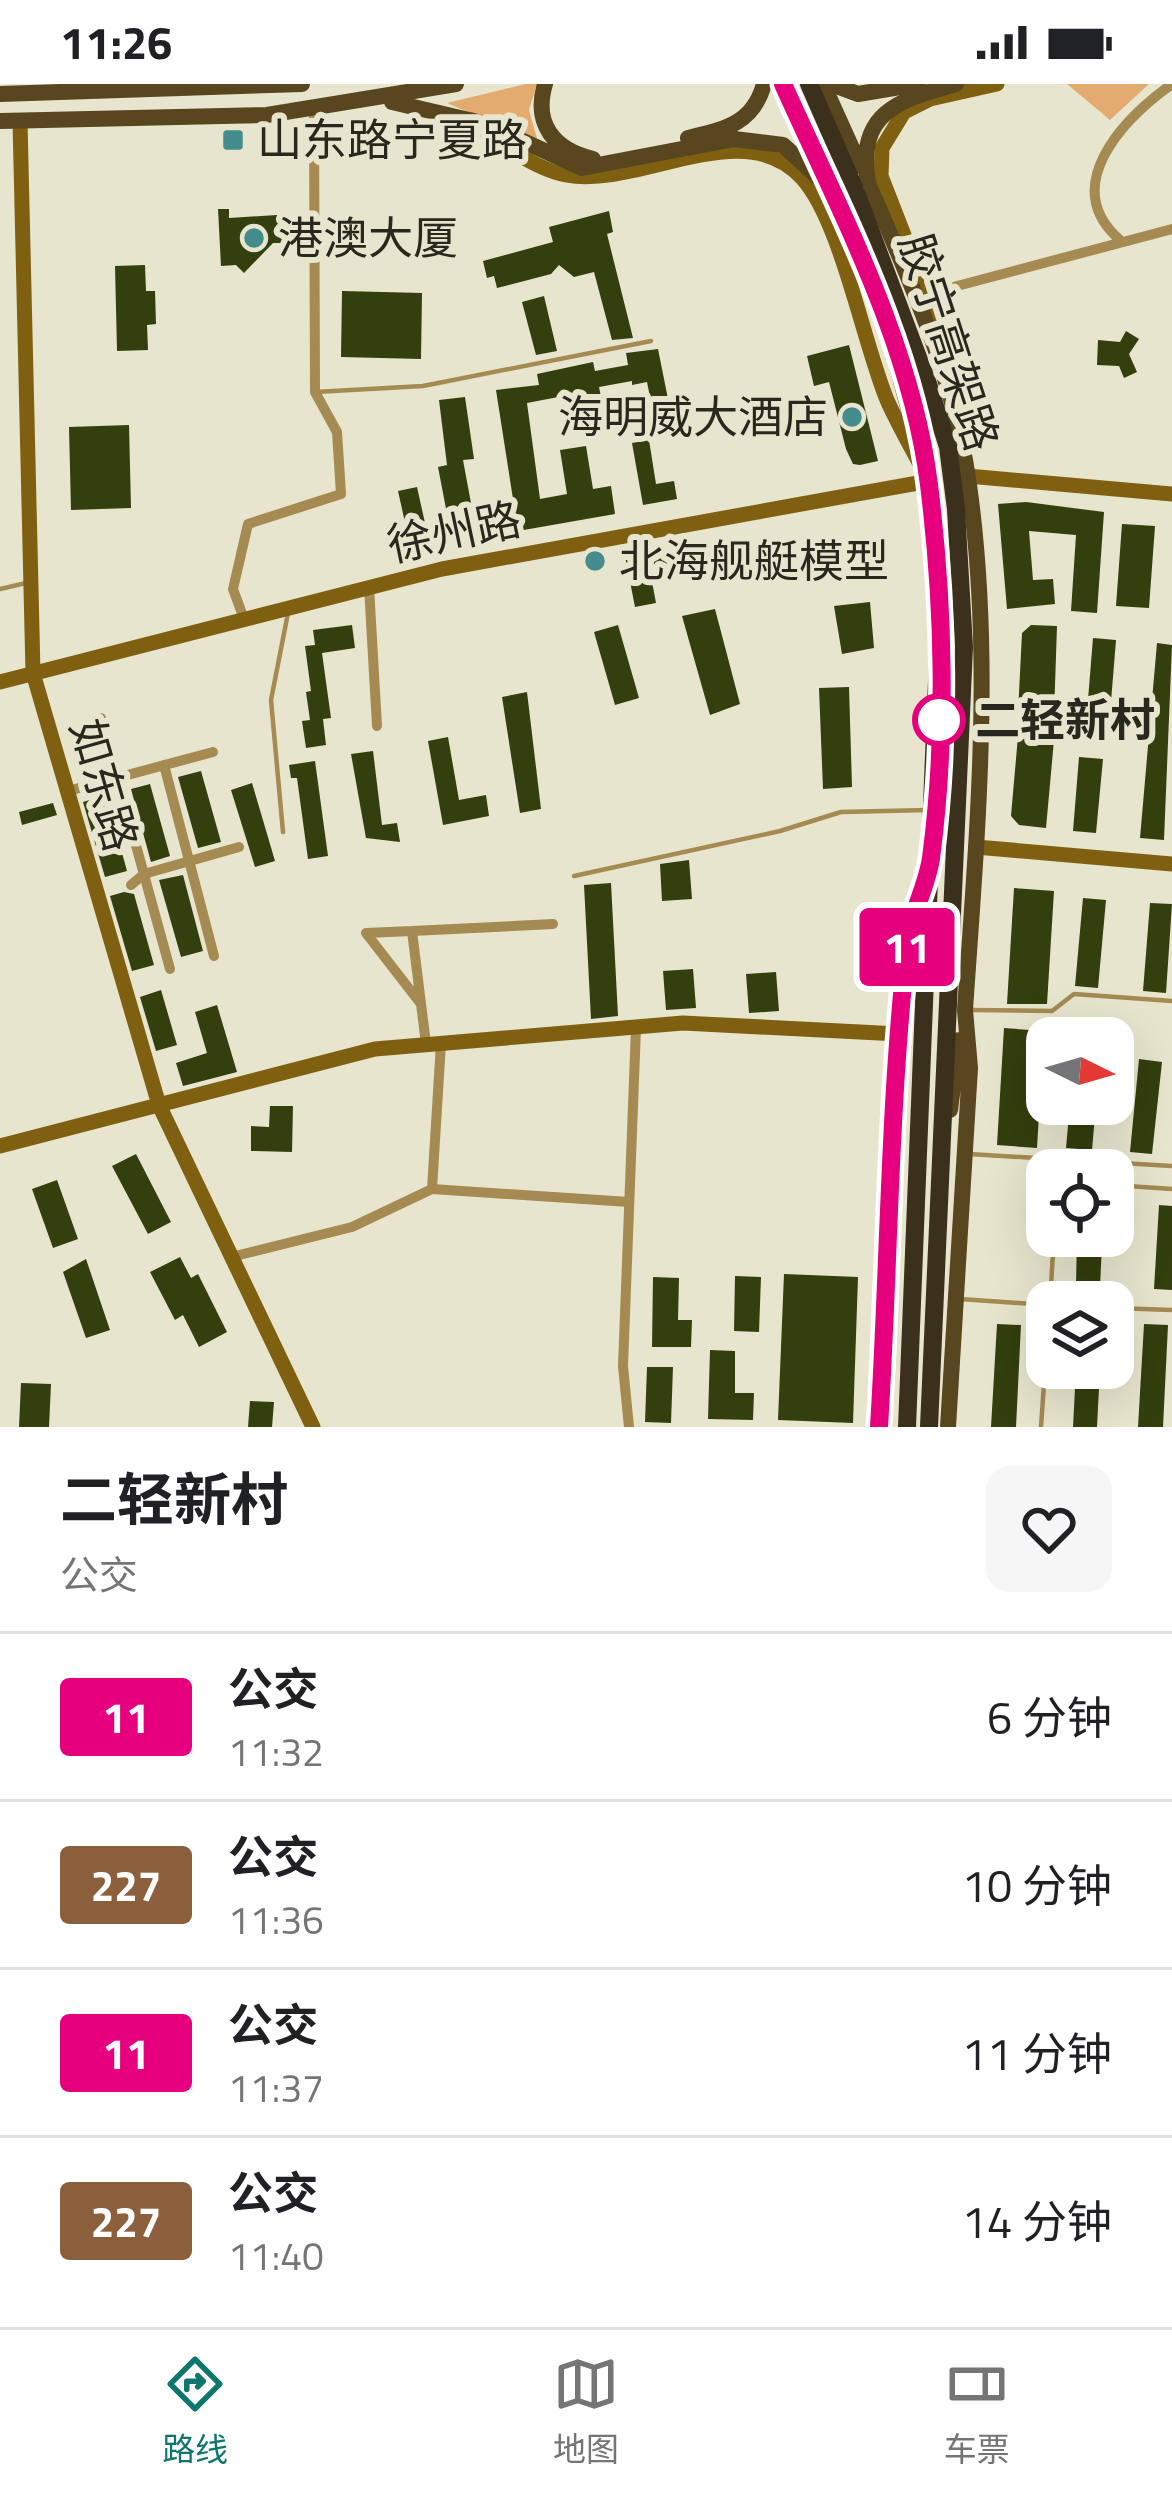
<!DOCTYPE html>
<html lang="zh">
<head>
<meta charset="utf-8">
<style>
  :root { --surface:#fff; --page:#f6f6f6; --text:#202124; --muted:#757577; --line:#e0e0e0; --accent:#0f766e }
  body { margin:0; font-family:"Titillium Web","Noto Sans SC",sans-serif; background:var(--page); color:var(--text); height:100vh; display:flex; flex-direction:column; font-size:45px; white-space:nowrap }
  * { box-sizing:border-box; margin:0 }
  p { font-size:39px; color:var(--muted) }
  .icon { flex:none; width:66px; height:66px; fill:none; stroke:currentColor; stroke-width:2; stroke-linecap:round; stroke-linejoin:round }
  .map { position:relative; height:1343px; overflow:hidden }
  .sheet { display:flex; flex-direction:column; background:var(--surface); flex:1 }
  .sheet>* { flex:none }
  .badge { padding:0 24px; border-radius:9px; font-size:42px; line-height:78px }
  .needle { width:78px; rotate:95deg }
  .fabs { position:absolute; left:1026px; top:933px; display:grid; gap:24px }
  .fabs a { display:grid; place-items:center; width:108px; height:108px; border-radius:24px; background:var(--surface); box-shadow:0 12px 48px #0002; font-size:60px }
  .map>.badge { position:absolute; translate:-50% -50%; box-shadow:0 0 0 6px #fff }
  .round { display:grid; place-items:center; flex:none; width:126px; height:126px; border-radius:24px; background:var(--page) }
  .headline { display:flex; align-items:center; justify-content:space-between; height:204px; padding:0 60px }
  h1 { font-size:57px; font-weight:700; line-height:90px }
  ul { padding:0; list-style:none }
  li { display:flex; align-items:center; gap:36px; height:168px; padding:0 60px; border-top:3px solid var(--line) }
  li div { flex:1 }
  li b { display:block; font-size:45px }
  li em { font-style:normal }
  li .badge { min-width:132px; font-weight:700; text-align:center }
  .status { display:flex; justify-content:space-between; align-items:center; height:84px; padding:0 60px; background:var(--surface); direction:ltr }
  .status svg { height:33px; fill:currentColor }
  .tab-bar { display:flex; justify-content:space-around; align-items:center; height:168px; border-top:3px solid var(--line); background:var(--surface); font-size:33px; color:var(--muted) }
  .tab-bar a { display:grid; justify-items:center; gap:6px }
  .tab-bar .current { color:var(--accent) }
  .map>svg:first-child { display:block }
  .green { fill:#e4ab71 }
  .building { fill:#333f0d }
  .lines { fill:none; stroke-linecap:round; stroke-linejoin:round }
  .lane { stroke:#a58a52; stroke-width:4.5 }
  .street { stroke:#a58a52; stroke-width:10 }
  .secondary { stroke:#7f5f10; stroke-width:15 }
  .primary { stroke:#58461e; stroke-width:16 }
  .highway { stroke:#3a301b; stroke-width:18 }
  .primary-bridge { stroke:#58461e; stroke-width:16 }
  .highway-bridge { stroke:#3a301b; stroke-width:18 }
  .line-casing { stroke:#fff; stroke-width:27 }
  .line { stroke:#e6007e; stroke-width:18 }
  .poi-dot { fill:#458d8d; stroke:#e7e5cd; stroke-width:4.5 }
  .stop-dot { fill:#fff; stroke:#e6007e; stroke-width:6 }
  .labels { text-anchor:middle; stroke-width:12; stroke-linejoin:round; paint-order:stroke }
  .poi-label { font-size:45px; fill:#28281f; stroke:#e7e5cd; text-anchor:start }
  .street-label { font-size:45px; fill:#28281f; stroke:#e7e5cd }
  .stop-label { font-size:45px; font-weight:bold; fill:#28281f; stroke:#e7e5cd; text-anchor:start }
</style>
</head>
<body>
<div class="status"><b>11:26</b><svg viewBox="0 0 49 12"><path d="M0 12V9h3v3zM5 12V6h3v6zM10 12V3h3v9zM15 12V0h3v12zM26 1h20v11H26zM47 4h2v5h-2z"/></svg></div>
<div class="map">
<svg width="1172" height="1343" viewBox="0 0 1172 1343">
  <rect width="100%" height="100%" fill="#e7e5cd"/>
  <!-- green -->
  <path class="green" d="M526,0H537L529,26L538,58L447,19Z
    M1067,0H1149L1110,36Z"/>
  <!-- building -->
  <path class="building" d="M218,125H229V134L277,131L287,159H273L244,189L236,181L221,182Z
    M609,127L613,148L607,150L633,254L612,256L594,188L574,193L559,181L551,190L497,204L494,192L487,194L483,177L553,158L549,143Z
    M145,181L146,207H155L156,240L147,241L148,266L117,267L115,182Z
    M342,207L422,209L421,275L341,273Z
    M544,212L557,267L536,271L522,218Z
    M1126,247L1139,255L1129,270L1137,288L1124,294L1119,282L1097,281L1098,256L1120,258Z
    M849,261L878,377L860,381L853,380L846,365L829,298L814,302L807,272Z
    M658,265L672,335L655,338L647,298L632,301V297L599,303L604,328L579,332L574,310L527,319L540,415L567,410L560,366L586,362L593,405L611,402L615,430L518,447L496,306L539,301L537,290L593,278L595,287L628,281L626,269Z
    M465,313L474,375L463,376L478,457L453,461L438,383L447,381L439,316Z
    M129,341L131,424L71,426L69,343Z
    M649,356L656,400L674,397L677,415L643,421L632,359Z
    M417,403L431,466L412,470L398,407Z
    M1026,418L1104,428L1097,529L1071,527L1076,451L1029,447L1033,496L1053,495L1055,520L1007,525L998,420Z
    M1122,440L1155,442L1149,524L1116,522Z
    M699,457L709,475L650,487L656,519L635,523L625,472Z
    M870,518L874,564L842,570L834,522Z
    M715,525L740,620L710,631L682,532Z
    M352,541L355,564L322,569L331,634L323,635L326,661L306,664L302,637L310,636L306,608L311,607L305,562L315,561L313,546Z
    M618,541L639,614L615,621L594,548Z
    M1031,541L1057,542L1054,631L1018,629L1022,549Z
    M1093,554L1116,556L1110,630L1087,628Z
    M1157,559L1172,561L1164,756L1140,754Z
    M849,603L852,703L823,705L819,604Z
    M527,608L541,725L520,729L502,613Z
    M1018,652L1054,656L1046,744L1019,741L1011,732Z
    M448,653L459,716L486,711L489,732L443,741L428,657Z
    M373,667L382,741L397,739L400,758L366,754L351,670Z
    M1079,673L1103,675L1096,749L1073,747Z
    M315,677L328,772L308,775L297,694H291L289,681Z
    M201,687L221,758L198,764L178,693Z
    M252,699L275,777L255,783L231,706Z
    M150,700L170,772L151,778L131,705Z
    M106,711L127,787L105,793L83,718Z
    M53,719L57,731L22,741L19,728Z
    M689,776L692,815L662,817L660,780Z
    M183,791L203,867L181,873L159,796Z
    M611,799L618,932L591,935L584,801Z
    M1014,804L1054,807L1047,920H1007Z
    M124,808L134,810L154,881L132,887L110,812Z
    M1083,814L1106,816L1098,904L1075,902Z
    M1150,819L1172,820L1166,909L1143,907Z
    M693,885L696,924L666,926L663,887Z
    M776,888L779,927L749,929L746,890Z
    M161,906L177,961L156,967L140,913Z
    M217,921L237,988L183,1002L176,979L207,969L195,928Z
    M1004,944L1044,947L1037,1064L997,1061Z
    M1139,975L1162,978L1152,1070L1130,1068Z
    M1070,1020H1096L1092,1066L1066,1064Z
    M270,1022H293L292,1068L251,1067V1042L269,1043Z
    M136,1070L171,1138L148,1150L112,1082Z
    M57,1096L78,1155L53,1164L32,1105Z
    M1159,1121L1172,1122V1206L1154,1205Z
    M1077,1152H1109V1162L1102,1161L1100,1203L1076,1202Z
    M180,1173L191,1194L198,1190L227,1248L199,1263L183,1231L175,1236L150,1188Z
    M86,1175L110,1246L86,1254L63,1188Z
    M784,1190L858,1193L853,1339L778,1336Z
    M735,1192L761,1193L759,1248L734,1247Z
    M653,1193L679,1194L678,1236H692L691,1263H652Z
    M997,1240L1021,1241L1016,1343H991Z
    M1144,1240L1168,1241L1163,1343H1138Z
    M710,1266L735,1267V1309H754L753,1336L708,1335Z
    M647,1283H673L671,1339L645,1338Z
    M1076,1284H1100L1097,1343H1073Z
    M21,1299L51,1300L49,1343H19Z
    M250,1317L274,1318L272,1343H248Z"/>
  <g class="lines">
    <!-- lane -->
    <path class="lane" d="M315,308L423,302L651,257
      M0,505L26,499
      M283,748L271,616L288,529
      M574,792L780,747L841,728L928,726
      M971,926L1052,927L1074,910L1172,917
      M969,1070L1172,1082
      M1113,1101L1172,1105
      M960,1215L1047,1221
      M1050,1218L1054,1152
      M1113,1224L1172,1226
      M1041,1343L1047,1257"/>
    <!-- street -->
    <path class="street" d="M1120,156C1058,103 1123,35 1172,0
      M927,210L1172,145
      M369,503L377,642
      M244,535L233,505L248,440L341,410L337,348L315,308L314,25
      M101,634L170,885
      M164,681L214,872
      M68,707L213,668
      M131,801L144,790L239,763
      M412,847L553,840
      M421,920L366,849L412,847L426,960
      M432,1105L441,959
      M231,1173L352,1143L432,1105L629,1118
      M629,1343L623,1282L636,944"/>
    <!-- secondary -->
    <path class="secondary" d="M20,37L33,589L159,1021L313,1343
      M952,295L927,210L881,92L882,64L904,28L930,15L997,0
      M968,392L1172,410
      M0,598L442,485L929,397C915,370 899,343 887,316C863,258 841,137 802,94C743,29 640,105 566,91C535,85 495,57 472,36
      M976,763L1172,780
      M0,1062L375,965L683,939L899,950"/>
    <!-- primary -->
    <path class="primary" d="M545,0C533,40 554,66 593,75
      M831,0L858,10L918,0
      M0,10L302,0
      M392,18L486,40L582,84L734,55
      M0,37L267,31L456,0
      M688,54C725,45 753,40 764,0
      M868,99C909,193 953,292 968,394C994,570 977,749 965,926L970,984L948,1343
      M950,1026L959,956
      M879,1343L899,950L908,854L925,795"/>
    <!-- highway -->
    <path class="highway" d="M854,103L928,300L948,363L956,425L964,563L929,1343
      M832,110L891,256L929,397L939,547L907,1343"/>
    <!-- primary-bridge -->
    <path class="primary-bridge" d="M823,0L860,82
      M734,55L783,61L820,95
      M868,99C856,29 898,16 956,0"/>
    <!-- highway-bridge -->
    <path class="highway-bridge" d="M783,0L832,110
      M809,0L854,103"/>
  </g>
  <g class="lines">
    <!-- line casing -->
    <g class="line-casing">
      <path id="line" d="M783,0C840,127 912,261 929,401C944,521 947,653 931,774C927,803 910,831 907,861C889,1021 889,1183 879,1343"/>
    </g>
    <!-- line -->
    <use href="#line" class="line"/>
  </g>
  <!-- markers -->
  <g class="poi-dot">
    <rect x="221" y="44" width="24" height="24" rx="6"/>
    <circle cx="254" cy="154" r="12"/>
    <circle cx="852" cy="333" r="12"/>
    <circle cx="595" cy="477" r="12"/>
  </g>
  <circle class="stop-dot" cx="939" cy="636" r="24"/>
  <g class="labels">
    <!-- poi labels -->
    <g class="poi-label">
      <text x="257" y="72">山东路宁夏路</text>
      <text x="278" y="170">港澳大厦</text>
      <text x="828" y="349" text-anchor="end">海明威大酒店</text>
      <text x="619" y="493">北海舰艇模型</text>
    </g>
    <!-- street labels -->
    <g class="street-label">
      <text transform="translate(949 258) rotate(72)" y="16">胶宁高架路</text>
      <text transform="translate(454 448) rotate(-12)" y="16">徐州路</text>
      <text transform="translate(104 701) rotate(74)" y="16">如东路</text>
    </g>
    <!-- stop labels -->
    <g class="stop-label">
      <text x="975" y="652">二轻新村</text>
    </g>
  </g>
</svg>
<div class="fabs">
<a><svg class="needle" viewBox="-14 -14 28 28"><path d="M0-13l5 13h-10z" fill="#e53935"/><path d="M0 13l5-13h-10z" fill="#757577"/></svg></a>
<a><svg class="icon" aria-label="locate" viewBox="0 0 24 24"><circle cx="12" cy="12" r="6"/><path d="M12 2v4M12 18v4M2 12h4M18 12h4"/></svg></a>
<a><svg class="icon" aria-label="layers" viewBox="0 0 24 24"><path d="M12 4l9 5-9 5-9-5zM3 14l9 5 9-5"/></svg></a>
</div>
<b class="badge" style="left:907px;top:863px;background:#e6007e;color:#fff">11</b>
</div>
<section class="sheet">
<div class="headline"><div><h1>二轻新村</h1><p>公交</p></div><a class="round"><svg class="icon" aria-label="heart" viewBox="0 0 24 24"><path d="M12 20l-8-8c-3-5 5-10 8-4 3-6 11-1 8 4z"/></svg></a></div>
<ul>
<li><span class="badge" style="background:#e6007e;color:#fff">11</span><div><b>公交</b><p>11:32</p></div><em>6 分钟</em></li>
<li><span class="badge" style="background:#8b5e3c;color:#fff">227</span><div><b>公交</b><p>11:36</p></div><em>10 分钟</em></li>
<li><span class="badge" style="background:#e6007e;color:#fff">11</span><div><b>公交</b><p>11:37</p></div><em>11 分钟</em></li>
<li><span class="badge" style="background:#8b5e3c;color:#fff">227</span><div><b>公交</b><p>11:40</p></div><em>14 分钟</em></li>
</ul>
</section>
<nav class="tab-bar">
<a class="current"><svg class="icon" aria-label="directions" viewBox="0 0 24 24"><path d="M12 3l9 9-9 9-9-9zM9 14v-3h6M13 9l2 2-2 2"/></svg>路线</a>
<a><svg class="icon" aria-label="map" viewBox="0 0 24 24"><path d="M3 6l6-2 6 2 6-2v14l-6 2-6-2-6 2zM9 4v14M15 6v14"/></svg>地图</a>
<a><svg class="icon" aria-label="tickets" viewBox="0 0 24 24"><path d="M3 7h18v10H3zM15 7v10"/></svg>车票</a>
</nav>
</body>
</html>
